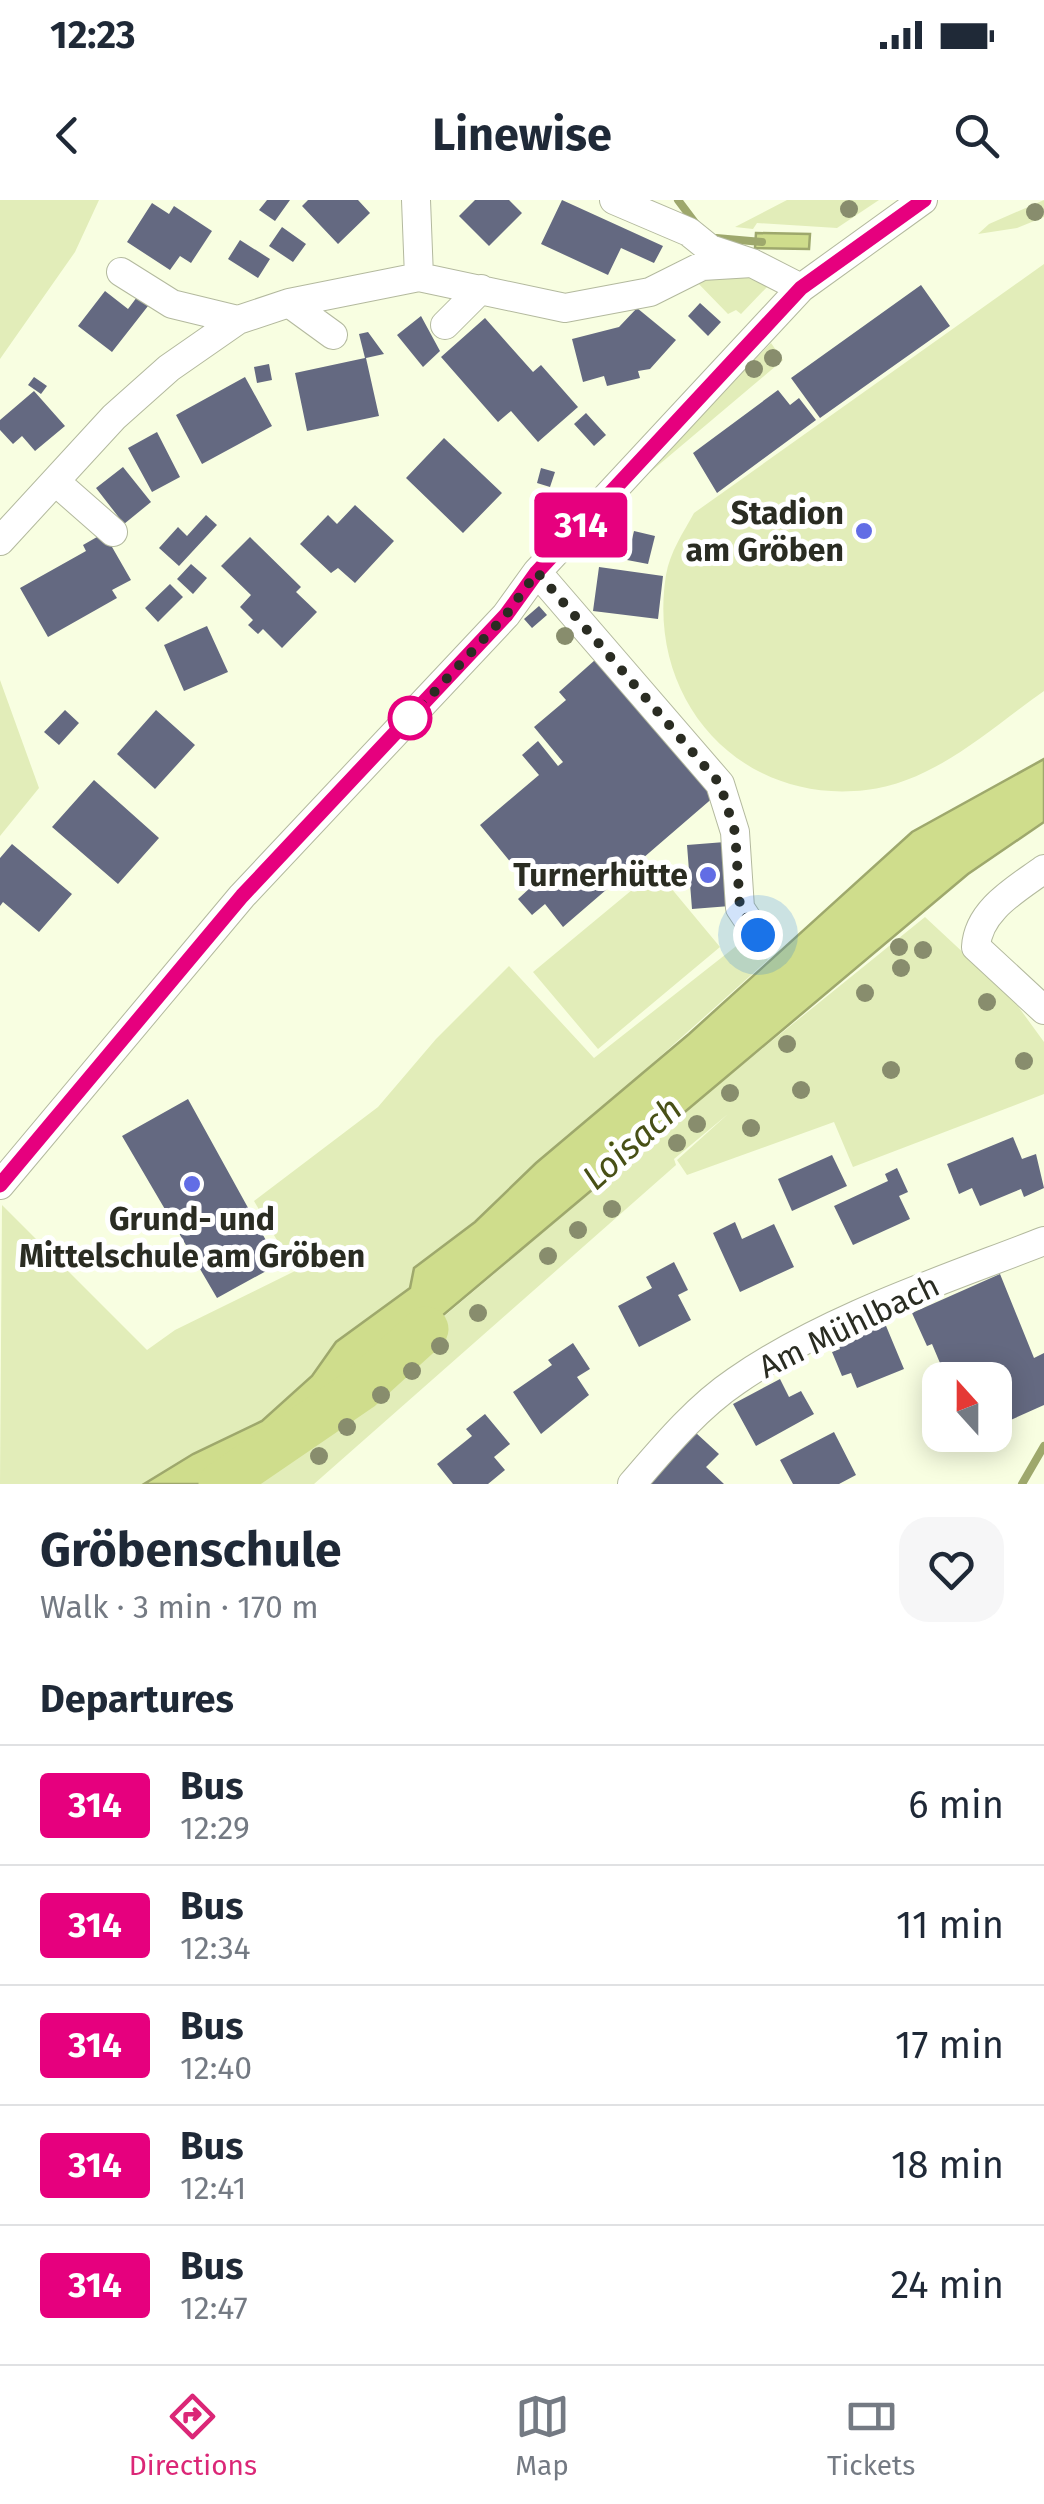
<!DOCTYPE html>
<html lang="en">
<head>
<meta charset="utf-8">
<style>
  :root { --surface:#fff; --page:#f6f6f7; --text:#1f2937; --muted:#747a83; --line:#e0e1e3; --accent:#db2777 }
  body { margin:0; font-family:"Fira Sans",sans-serif; background:var(--page); color:var(--text); height:100vh; display:flex; flex-direction:column; font-size:38px; white-space:nowrap }
  * { box-sizing:border-box; margin:0 }
  p { font-size:32px; color:var(--muted) }
  .icon { flex:none; width:55px; height:55px; fill:none; stroke:currentColor; stroke-width:2; stroke-linecap:round; stroke-linejoin:round }
  .map { position:relative; height:1284px; overflow:hidden }
  .details { display:flex; flex-direction:column; background:var(--surface); flex:1 }
  .details>* { flex:none }
  .badge { padding:0 20px; border-radius:8px; font-size:35px; line-height:65px }
  .needle { width:65px; rotate:339deg }
  .tools { position:absolute; left:922px; top:1162px; display:grid; gap:20px }
  .tools a { display:grid; place-items:center; width:90px; height:90px; border-radius:20px; background:var(--surface); box-shadow:0 5px 25px #0003; font-size:50px }
  .you { position:absolute; width:50px; height:50px; margin:-25px; border:8px solid #fff; border-radius:50%; background:#1a73e8; box-shadow:0 0 0 15px #1a73e833 }
  .map>.badge { position:absolute; translate:-50% -50%; box-shadow:0 0 0 5px #fff }
  h2 { padding:0 40px; font-size:38px; line-height:90px }
  .round { display:grid; place-items:center; flex:none; width:105px; height:105px; border-radius:30px; background:var(--page) }
  .summary { display:flex; align-items:center; justify-content:space-between; height:170px; padding:0 40px }
  h1 { font-size:48px; font-weight:700; line-height:75px }
  ul { padding:0; list-style:none }
  li { display:flex; align-items:center; gap:30px; height:120px; padding:0 40px; border-top:2px solid var(--line) }
  li div { flex:1 }
  li b { display:block; font-size:38px }
  li em { font-style:normal }
  li .badge { min-width:110px; font-weight:700; text-align:center }
  .status { display:flex; justify-content:space-between; align-items:center; height:70px; padding:0 50px; background:var(--surface); direction:ltr }
  .status svg { height:28px; fill:currentColor }
  header { display:flex; justify-content:space-between; align-items:center; height:130px; padding:0 40px; background:var(--surface); font-size:45px; font-weight:700 }
  .dock { display:flex; justify-content:space-around; align-items:center; height:140px; border-top:2px solid var(--line); background:var(--surface); font-size:28px; color:var(--muted) }
  .dock a { display:grid; justify-items:center; gap:5px }
  .dock .on { color:var(--accent) }
  .map>svg:first-child { display:block }
  .green { fill:#e2edb9 }
  .water { fill:#cfdd8c; stroke:#9ea86c; stroke-width:2.5 }
  .lines { fill:none; stroke-linecap:round; stroke-linejoin:round }
  .stream { stroke:#9ea86c; stroke-width:8 }
  .river { stroke:#cfdd8c; stroke-width:45 }
  .building { fill:#646981 }
  .minor-casing { stroke:#b3b99e; stroke-width:30 }
  .minor { stroke:#fff; stroke-width:28 }
  .tree { fill:#888d6d }
  .line-casing { stroke:#fff; stroke-width:22 }
  .line { stroke:#e6007e; stroke-width:15 }
  .walk { stroke:#2a2c22; stroke-width:10; stroke-dasharray:0 18 }
  .poi-dot { fill:#626de5; stroke:#fff; stroke-width:4 }
  .stop-dot { fill:#fff; stroke:#e6007e; stroke-width:5 }
  .labels { text-anchor:middle; stroke-width:10; stroke-linejoin:round; paint-order:stroke }
  .poi-label { font-size:32px; font-weight:bold; fill:#2a2c22; stroke:#fff; text-anchor:end }
  .street-label { font-size:32px; fill:#2a2c22; stroke:#fff }
  .water-label { font-size:35px; font-style:italic; fill:#485016; stroke:#fff }
</style>
</head>
<body>
<div class="status"><b>12:23</b><svg viewBox="0 0 49 12"><path d="M0 12V9h3v3zM5 12V6h3v6zM10 12V3h3v9zM15 12V0h3v12zM26 1h20v11H26zM47 4h2v5h-2z"/></svg></div>
<header><svg class="icon" aria-label="back" viewBox="0 0 24 24"><path d="M15 5l-7 7 7 7"/></svg>Linewise<svg class="icon" aria-label="search" viewBox="0 0 24 24"><circle cx="10" cy="10" r="6"/><path d="M15 15l6 6"/></svg></header>
<div class="map">
<svg width="1044" height="1284" viewBox="0 0 1044 1284">
  <rect width="100%" height="100%" fill="#f8fee1"/>
  <!-- green -->
  <path class="green" d="M0,0H99L75,52L0,159Z
    M787,0H879L837,28L757,23L753,29L735,27Z
    M1044,0V17L1017,28L978,34L989,24Z
    M1044,64V491C990,529 935,582 866,590C740,605 646,500 666,375C670,352 683,333 694,313Z
    M736,68L767,87L741,114L736,110L728,114L692,77Z
    M771,143L783,160L642,279L640,276Z
    M0,480L39,588L0,636Z
    M656,670L720,747L598,849L533,772Z
    M925,717L1012,798L1044,842V894L853,967L834,922L687,975L677,960L728,914L674,959L676,965L314,1284H246L716,886Z
    M749,736L768,760L475,1022L414,1068L410,1088L336,1142L312,1176L262,1221L193,1254L144,1284H0L2,1005L147,1150L175,1130L295,1071L254,1001L378,907L436,839L509,766L594,858Z"/>
  <!-- water -->
  <path class="water" d="M756,33L810,34L809,49L755,48Z
    M1044,559V622L968,674L242,1284H144L193,1254L262,1221L312,1176L336,1142L410,1088L414,1068L475,1022L536,963L689,834L912,632Z"/>
  <g class="lines">
    <!-- stream -->
    <path class="stream" d="M678,0L696,24
      M716,38L762,42
      M1022,1284L1044,1246"/>
    <!-- river -->
    <path class="river" d="M221,1284L360,1189L426,1129"/>
  </g>
  <!-- building -->
  <path class="building" d="M267,0H290L275,21L259,10Z
    M308,0H358L370,13L338,44L302,6Z
    M475,0H509L522,13L489,46L459,16Z
    M562,0L663,46L654,63L621,48L608,75L541,44Z
    M152,3L169,14L174,6L212,31L191,63L180,56L170,70L127,42Z
    M282,27L306,44L293,62L269,46Z
    M240,40L270,59L258,78L228,59Z
    M921,85L950,126L820,218L791,178Z
    M105,91L128,109L137,97L148,106L112,152L78,126Z
    M700,103L721,122L708,136L688,116Z
    M637,108L676,140L650,169L638,171L640,178L607,186L604,176L583,182L572,139L619,127Z
    M421,116L440,151L423,167L397,135Z
    M485,118L533,172L541,165L578,207L538,242L511,211L498,222L441,157Z
    M368,132L384,154L366,158L379,216L307,231L295,173L365,158L359,134Z
    M269,164L272,180L257,183L254,167Z
    M34,177L47,186L41,194L28,185Z
    M245,177L272,226L202,264L176,215Z
    M778,190L790,205L799,198L816,220L717,293L693,253Z
    M34,191L65,226L35,251L22,236L13,244L0,230V220Z
    M586,213L606,235L594,246L574,224Z
    M157,232L180,277L152,292L128,248Z
    M444,238L502,293L463,333L406,278Z
    M123,267L151,302L124,324L96,288Z
    M541,268L555,272L550,287L537,283Z
    M355,305L394,341L355,383L338,368L331,373L300,344L328,315L337,324Z
    M206,315L217,325L179,366L159,348L178,327L187,336Z
    M634,331L655,336L648,364L627,360Z
    M104,333L131,380L112,390L117,398L48,437L20,388L86,351L83,345Z
    M250,337L301,387L296,392L317,412L282,448L263,429L258,434L248,425L253,420L240,407L251,395L221,366Z
    M191,364L207,378L193,394L177,379Z
    M599,367L663,376L658,419L593,411Z
    M170,384L183,397L158,422L145,408Z
    M539,406L547,415L532,428L524,419Z
    M207,426L228,472L184,491L164,445Z
    M595,460L715,596L563,727L545,704L532,715L518,699L531,687L480,625L539,575L522,555L538,541L558,566L563,562L534,527L566,500L559,492Z
    M65,510L79,523L59,545L44,532Z
    M156,510L195,545L155,589L117,554Z
    M94,580L159,638L118,684L52,627Z
    M725,642L730,706L692,709L687,645Z
    M12,644L72,694L39,732L3,702L0,706V658Z
    M188,899L279,1064L217,1098L122,936Z
    M1013,937L1022,959L1036,954L1044,988L1024,997L1021,989L980,1006L972,988L959,994L947,964Z
    M832,955L847,986L792,1011L778,979Z
    M897,968L908,992L899,996L910,1019L853,1045L834,1006L888,981L885,974Z
    M735,1022L742,1039L774,1024L794,1067L740,1092L713,1033Z
    M674,1062L688,1090L678,1095L691,1120L639,1147L618,1106L652,1088L646,1077Z
    M1000,1074L1034,1158L1044,1153V1205L995,1227V1180H940V1193L929,1168L940,1163L932,1144L927,1146L912,1113Z
    M884,1121L904,1169L857,1188L851,1173L842,1176L832,1152L840,1149L837,1141Z
    M573,1143L590,1169L577,1177L589,1195L541,1234L513,1192L552,1165L548,1160Z
    M780,1179L789,1197L801,1191L814,1214L756,1246L733,1204Z
    M485,1214L510,1244L494,1257L505,1270L488,1284H453L437,1264L472,1236L466,1229Z
    M834,1232L856,1275L839,1284H793L780,1260Z
    M696,1233L719,1254L706,1267L724,1284H649Z"/>
  <g class="lines">
    <!-- minor casing -->
    <g class="minor-casing">
      <path id="minor" d="M416,0L419,77
        M614,0L689,32L710,49L752,63L801,88
        M121,72L172,104L238,120
        M289,103L333,135
        M445,125L481,89
        M56,282L113,332
        M0,341L114,217L169,168L238,120L289,103L419,77L565,108L650,92L702,66L752,63
        M537,372L720,584L735,632L740,708L758,735
        M1044,669C1017,689 978,710 976,747L1044,810
        M0,985L242,696L506,415L537,372L801,88L923,0
        M632,1284C663,1248 696,1208 736,1181C827,1118 941,1081 1044,1041"/>
    </g>
    <!-- minor -->
    <use href="#minor" class="minor"/>
  </g>
  <!-- trees -->
  <g class="tree">
    <circle cx="849" cy="9" r="9"/>
    <circle cx="1035" cy="12" r="9"/>
    <circle cx="773" cy="158" r="9"/>
    <circle cx="754" cy="169" r="9"/>
    <circle cx="565" cy="436" r="9"/>
    <circle cx="899" cy="747" r="9"/>
    <circle cx="923" cy="750" r="9"/>
    <circle cx="901" cy="768" r="9"/>
    <circle cx="865" cy="793" r="9"/>
    <circle cx="987" cy="802" r="9"/>
    <circle cx="787" cy="844" r="9"/>
    <circle cx="1024" cy="861" r="9"/>
    <circle cx="891" cy="870" r="9"/>
    <circle cx="801" cy="890" r="9"/>
    <circle cx="730" cy="893" r="9"/>
    <circle cx="697" cy="924" r="9"/>
    <circle cx="751" cy="928" r="9"/>
    <circle cx="677" cy="943" r="9"/>
    <circle cx="612" cy="1009" r="9"/>
    <circle cx="578" cy="1030" r="9"/>
    <circle cx="548" cy="1056" r="9"/>
    <circle cx="478" cy="1113" r="9"/>
    <circle cx="440" cy="1146" r="9"/>
    <circle cx="412" cy="1171" r="9"/>
    <circle cx="381" cy="1195" r="9"/>
    <circle cx="347" cy="1227" r="9"/>
    <circle cx="319" cy="1256" r="9"/>
  </g>
  <g class="lines">
    <!-- line casing -->
    <g class="line-casing">
      <path id="line" d="M0,985L242,696L506,415L537,372L801,88L924,0"/>
    </g>
    <!-- line -->
    <use href="#line" class="line"/>
    <!-- walk -->
    <path class="walk" d="M410,518L506,415L537,372L720,584L735,632L740,708L758,735"/>
  </g>
  <!-- markers -->
  <g class="poi-dot">
    <circle cx="864" cy="331" r="10"/>
    <circle cx="708" cy="675" r="10"/>
    <circle cx="192" cy="984" r="10"/>
  </g>
  <circle class="stop-dot" cx="410" cy="518" r="20"/>
  <g class="labels">
    <!-- poi labels -->
    <g class="poi-label">
      <text x="844" y="324">Stadion<tspan x="844" dy="37">am Gröben</tspan></text>
      <text x="688" y="686">Turnerhütte</text>
      <text x="192" y="1030" text-anchor="middle">Grund- und<tspan x="192" dy="37">Mittelschule am Gröben</tspan></text>
    </g>
    <!-- street labels -->
    <g class="street-label">
      <text transform="translate(849 1126) rotate(-26)" y="11">Am Mühlbach</text>
    </g>
    <!-- water labels -->
    <g class="water-label">
      <text transform="translate(632 943) rotate(-42)" y="12">Loisach</text>
    </g>
  </g>
</svg>
<div class="tools">
<a><svg class="needle" viewBox="-14 -14 28 28"><path d="M0-13l5 13h-10z" fill="#e53935"/><path d="M0 13l5-13h-10z" fill="#747a83"/></svg></a>
</div>
<div class="you" style="left:758px;top:735px"></div>
<b class="badge" style="left:581px;top:325px;background:#e6007e;color:#fff">314</b>
</div>
<section class="details">
<div class="summary"><div><h1>Gröbenschule</h1><p>Walk · 3 min · 170 m</p></div><a class="round"><svg class="icon" aria-label="heart" viewBox="0 0 24 24"><path d="M12 20l-8-8c-3-5 5-10 8-4 3-6 11-1 8 4z"/></svg></a></div>
<h2>Departures</h2>
<ul>
<li><span class="badge" style="background:#e6007e;color:#fff">314</span><div><b>Bus</b><p>12:29</p></div><em>6 min</em></li>
<li><span class="badge" style="background:#e6007e;color:#fff">314</span><div><b>Bus</b><p>12:34</p></div><em>11 min</em></li>
<li><span class="badge" style="background:#e6007e;color:#fff">314</span><div><b>Bus</b><p>12:40</p></div><em>17 min</em></li>
<li><span class="badge" style="background:#e6007e;color:#fff">314</span><div><b>Bus</b><p>12:41</p></div><em>18 min</em></li>
<li><span class="badge" style="background:#e6007e;color:#fff">314</span><div><b>Bus</b><p>12:47</p></div><em>24 min</em></li>
</ul>
</section>
<nav class="dock">
<a class="on"><svg class="icon" aria-label="directions" viewBox="0 0 24 24"><path d="M12 3l9 9-9 9-9-9zM9 14v-3h6M13 9l2 2-2 2"/></svg>Directions</a>
<a><svg class="icon" aria-label="map" viewBox="0 0 24 24"><path d="M3 6l6-2 6 2 6-2v14l-6 2-6-2-6 2zM9 4v14M15 6v14"/></svg>Map</a>
<a><svg class="icon" aria-label="tickets" viewBox="0 0 24 24"><path d="M3 7h18v10H3zM15 7v10"/></svg>Tickets</a>
</nav>
</body>
</html>
